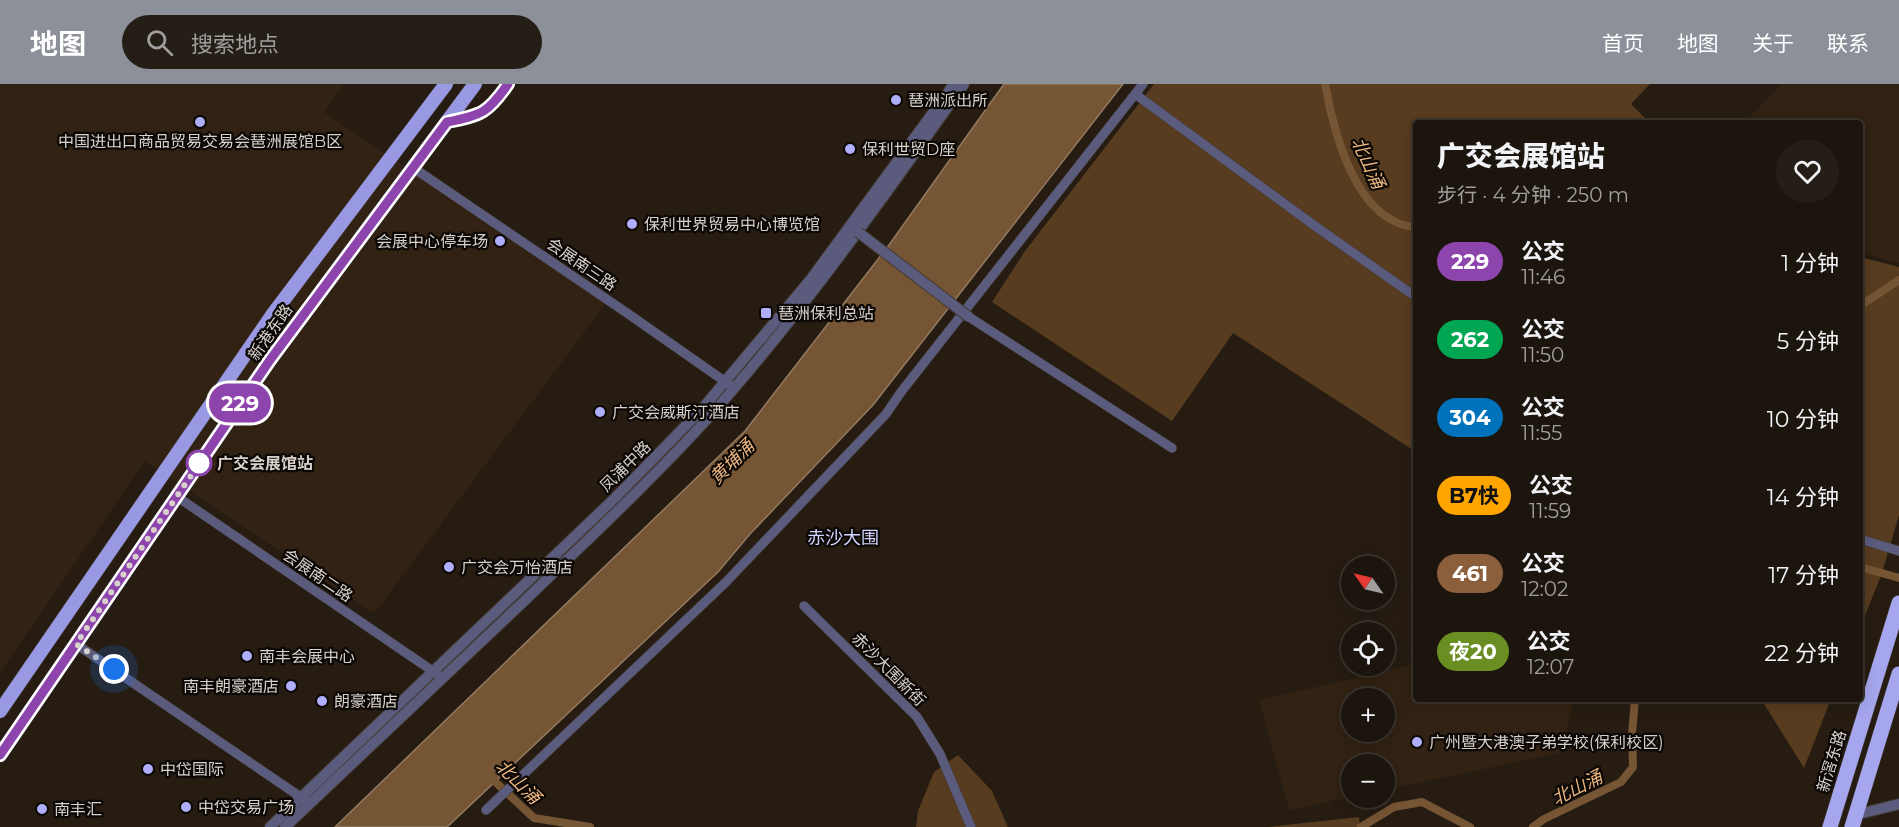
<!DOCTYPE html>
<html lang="zh">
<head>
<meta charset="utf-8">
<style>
  :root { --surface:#1c150e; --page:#251e17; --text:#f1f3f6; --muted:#a09f9e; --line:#3a342e; --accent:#8c9099 }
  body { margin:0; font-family:Montserrat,"Noto Sans SC",sans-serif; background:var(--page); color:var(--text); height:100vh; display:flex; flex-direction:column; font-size:22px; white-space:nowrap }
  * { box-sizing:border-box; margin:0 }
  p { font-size:20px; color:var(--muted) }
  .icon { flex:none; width:33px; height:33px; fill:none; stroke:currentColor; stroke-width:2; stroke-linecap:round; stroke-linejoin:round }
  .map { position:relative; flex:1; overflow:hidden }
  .details { position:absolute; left:1413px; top:36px; width:450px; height:582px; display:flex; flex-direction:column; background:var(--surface); border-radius:6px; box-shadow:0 3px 15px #0003,0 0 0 2px var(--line) }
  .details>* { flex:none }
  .badge { padding:0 12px; border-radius:20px; font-size:21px; line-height:39px }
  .needle { width:39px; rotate:304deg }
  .controls { position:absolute; left:1341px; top:472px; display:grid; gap:12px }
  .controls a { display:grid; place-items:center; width:54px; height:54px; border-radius:50%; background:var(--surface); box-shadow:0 3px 15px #0003,0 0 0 2px var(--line); font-size:30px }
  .you { position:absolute; width:30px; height:30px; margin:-15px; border:4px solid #fff; border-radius:50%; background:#1a73e8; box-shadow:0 0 0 9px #1a73e833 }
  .map>.badge { position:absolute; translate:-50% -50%; box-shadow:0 0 0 3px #fff }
  .round { display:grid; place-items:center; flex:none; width:63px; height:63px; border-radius:32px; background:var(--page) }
  .summary { display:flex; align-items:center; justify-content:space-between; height:102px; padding:0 24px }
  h1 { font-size:28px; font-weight:800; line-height:45px }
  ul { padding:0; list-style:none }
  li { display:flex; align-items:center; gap:18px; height:78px; padding:0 24px }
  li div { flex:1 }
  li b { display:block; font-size:22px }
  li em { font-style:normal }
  li .badge { min-width:66px; font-weight:700; text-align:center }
  header { display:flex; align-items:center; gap:36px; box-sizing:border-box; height:84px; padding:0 30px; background:var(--accent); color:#fff }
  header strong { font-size:28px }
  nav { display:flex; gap:33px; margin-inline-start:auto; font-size:21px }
  .search { width:420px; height:54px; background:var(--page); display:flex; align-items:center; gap:15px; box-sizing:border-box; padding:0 21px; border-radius:33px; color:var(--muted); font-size:22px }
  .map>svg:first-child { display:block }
  .built { fill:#312213; fill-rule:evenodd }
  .green { fill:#583c1f }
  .water { fill:#765534; stroke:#937a61; stroke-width:1.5 }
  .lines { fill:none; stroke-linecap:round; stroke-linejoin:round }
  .canal { stroke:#765534; stroke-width:8 }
  .minor-casing { stroke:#423930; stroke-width:10 }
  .tertiary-casing { stroke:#423930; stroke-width:12 }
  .primary-casing { stroke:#423930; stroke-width:15 }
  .trunk-casing { stroke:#423930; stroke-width:16 }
  .minor { stroke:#5b5b7e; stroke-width:9 }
  .tertiary { stroke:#5b5b7e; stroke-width:10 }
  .primary { stroke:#9998e2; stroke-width:14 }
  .trunk { stroke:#a6a6ee; stroke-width:15 }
  .tertiary-bridge-casing { stroke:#423930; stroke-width:12; stroke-linecap:butt }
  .tertiary-bridge { stroke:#5b5b7e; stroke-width:10 }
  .line-casing { stroke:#fff; stroke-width:14 }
  .line { stroke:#8e44ad; stroke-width:9 }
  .walk { stroke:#d8d1cb; stroke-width:6; stroke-dasharray:0 10.8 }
  .poi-dot { fill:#afaefa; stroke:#0b0704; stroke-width:2 }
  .stop-dot { fill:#fff; stroke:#8e44ad; stroke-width:3 }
  .labels { text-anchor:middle; stroke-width:4.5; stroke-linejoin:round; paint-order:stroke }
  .poi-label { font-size:16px; fill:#d8d1cb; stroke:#0b0704; text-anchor:start }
  .street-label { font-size:16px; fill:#d8d1cb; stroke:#0b0704 }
  .stop-label { font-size:16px; font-weight:bold; fill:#d8d1cb; stroke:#0b0704; text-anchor:start }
  .water-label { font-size:18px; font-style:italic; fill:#ecb57f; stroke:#0b0704 }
  .neighbourhood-label { font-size:18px; fill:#d0d1fd; stroke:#0b0704 }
</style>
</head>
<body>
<header>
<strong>地图</strong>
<div class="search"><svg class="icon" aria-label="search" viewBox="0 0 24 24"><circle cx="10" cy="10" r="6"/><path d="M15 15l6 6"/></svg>搜索地点</div>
<nav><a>首页</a><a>地图</a><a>关于</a><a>联系</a></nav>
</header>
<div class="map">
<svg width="1899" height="743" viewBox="0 0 1899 743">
  <rect width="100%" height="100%" fill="#261c12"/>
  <!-- built -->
  <path class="built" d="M0,0H344L324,28L606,219L374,530L145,377L0,589Z
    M1782,0H1899V179L1860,169V39H1744Z
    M1416,580V615H1575L1560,669L1385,706L1384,681H1352L1351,713L1289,726L1259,616ZM1352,615H1384V648H1352Z"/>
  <!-- green -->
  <path class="green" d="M1154,0H1650L1631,20L1650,39H1416V368L1233,249L1172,337L992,218L1025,167Z
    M1860,173L1899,183V431L1882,489L1860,544Z
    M1761,615H1831L1804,684Z
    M958,671L992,707L1008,743H916L918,727L934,688Z
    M1359,733L1360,743H1268Z"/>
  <!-- water -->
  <path class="water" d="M1004,0H1123L873,321L750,450L718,488L447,743H335L745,347L889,161Z"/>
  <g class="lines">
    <!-- canal -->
    <path class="canal" d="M1325,0C1328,12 1329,24 1333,36C1342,71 1359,120 1394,137C1400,141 1409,142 1416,144
      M1860,222L1899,196
      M1860,483L1899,494
      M489,692L534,734L590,743
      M1361,743L1394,723L1422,718L1470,743
      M1533,743L1544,735L1621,698L1633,683L1632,650L1635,615"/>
    <!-- minor casing -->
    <g class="minor-casing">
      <path id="minor" d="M1135,10L1315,142L1416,213
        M412,83L627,229L730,301
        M969,233L1172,364
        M176,412L437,590
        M1860,455L1899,467
        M804,522L917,633L940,670L971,743
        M76,560L305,716
        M486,726L726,498L886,330L901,308L1143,0"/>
    </g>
    <!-- tertiary casing -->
    <g class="tertiary-casing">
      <path id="tertiary" d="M1855,731L1899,720
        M270,743L615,414L702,325L811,195L954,0
        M285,743C364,669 442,594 521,520C584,459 649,399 708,334C802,229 883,114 964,0"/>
    </g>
    <!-- primary casing -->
    <g class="primary-casing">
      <path id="primary" d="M0,627L273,230L446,0
        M0,671L270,276L475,0"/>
    </g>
    <!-- trunk casing -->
    <g class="trunk-casing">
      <path id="trunk" d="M1830,743L1899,519
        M1852,743L1899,590"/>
    </g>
    <!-- minor -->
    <use href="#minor" class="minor"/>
    <!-- tertiary -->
    <use href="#tertiary" class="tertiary"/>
    <!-- primary -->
    <use href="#primary" class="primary"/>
    <!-- trunk -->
    <use href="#trunk" class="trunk"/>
    <!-- tertiary-bridge casing -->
    <g class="tertiary-bridge-casing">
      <path id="tertiary-bridge" d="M858,148L969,233"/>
    </g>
    <!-- tertiary-bridge -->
    <use href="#tertiary-bridge" class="tertiary-bridge"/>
  </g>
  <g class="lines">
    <!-- line casing -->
    <g class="line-casing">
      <path id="line" d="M0,671L270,276L447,38C482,31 488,29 508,0"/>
    </g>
    <!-- line -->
    <use href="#line" class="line"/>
    <!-- walk -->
    <path class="walk" d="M114,585L76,560L203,374L199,379"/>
  </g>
  <!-- markers -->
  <g class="poi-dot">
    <circle cx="896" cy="16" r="6"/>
    <circle cx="200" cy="38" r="6"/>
    <circle cx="850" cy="65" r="6"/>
    <circle cx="632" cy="140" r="6"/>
    <circle cx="500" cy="157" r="6"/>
    <rect x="760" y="223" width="12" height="12" rx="3"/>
    <circle cx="600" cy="328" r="6"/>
    <circle cx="449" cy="483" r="6"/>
    <circle cx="247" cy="572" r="6"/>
    <circle cx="291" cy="602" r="6"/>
    <circle cx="322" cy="617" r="6"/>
    <circle cx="1417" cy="658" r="6"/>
    <circle cx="148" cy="685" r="6"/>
    <circle cx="186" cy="723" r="6"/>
    <circle cx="42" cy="725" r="6"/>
  </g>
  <circle class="stop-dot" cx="199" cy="379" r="12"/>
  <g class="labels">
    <!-- poi labels -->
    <g class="poi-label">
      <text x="908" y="22">琶洲派出所</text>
      <text x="200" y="63" text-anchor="middle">中国进出口商品贸易交易会琶洲展馆B区</text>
      <text x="862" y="71">保利世贸D座</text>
      <text x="644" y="146">保利世界贸易中心博览馆</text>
      <text x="488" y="163" text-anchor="end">会展中心停车场</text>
      <text x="778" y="235">琶洲保利总站</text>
      <text x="612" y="334">广交会威斯汀酒店</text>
      <text x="461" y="489">广交会万怡酒店</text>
      <text x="259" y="578">南丰会展中心</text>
      <text x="279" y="608" text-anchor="end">南丰朗豪酒店</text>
      <text x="334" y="623">朗豪酒店</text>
      <text x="1429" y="664">广州暨大港澳子弟学校(保利校区)</text>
      <text x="160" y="691">中岱国际</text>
      <text x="198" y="729">中岱交易广场</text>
      <text x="54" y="731">南丰汇</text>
    </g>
    <!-- street labels -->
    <g class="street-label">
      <text transform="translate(582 180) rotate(34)" y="6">会展南三路</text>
      <text transform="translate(270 248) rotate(-55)" y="6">新港东路</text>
      <text transform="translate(625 382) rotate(-45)" y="6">凤浦中路</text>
      <text transform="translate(318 491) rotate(34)" y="6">会展南二路</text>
      <text transform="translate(889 585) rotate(45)" y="6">赤沙大围新街</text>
      <text transform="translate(1831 677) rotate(-73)" y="6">新滘东路</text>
    </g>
    <!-- stop labels -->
    <g class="stop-label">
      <text x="217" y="385">广交会展馆站</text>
    </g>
    <!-- water labels -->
    <g class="water-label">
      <text transform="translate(1368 79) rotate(65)" y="6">北山涌</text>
      <text transform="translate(732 378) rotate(-45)" y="6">黄埔涌</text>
      <text transform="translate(518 698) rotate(44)" y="6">北山涌</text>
      <text transform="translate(1577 704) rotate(-27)" y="6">北山涌</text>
    </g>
    <!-- neighbourhood labels -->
    <g class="neighbourhood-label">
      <text x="843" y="460">赤沙大围</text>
    </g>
  </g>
</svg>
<div class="controls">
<a><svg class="needle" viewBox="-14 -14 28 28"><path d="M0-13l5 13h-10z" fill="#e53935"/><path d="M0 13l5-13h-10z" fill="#a09f9e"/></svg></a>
<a><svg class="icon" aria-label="locate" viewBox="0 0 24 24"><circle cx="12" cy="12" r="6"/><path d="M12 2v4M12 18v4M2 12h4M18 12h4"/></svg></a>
<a>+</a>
<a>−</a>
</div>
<div class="you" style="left:114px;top:585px"></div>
<b class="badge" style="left:240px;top:319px;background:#8e44ad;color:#fff">229</b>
<section class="details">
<div class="summary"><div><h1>广交会展馆站</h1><p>步行 · 4 分钟 · 250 m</p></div><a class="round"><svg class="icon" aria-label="heart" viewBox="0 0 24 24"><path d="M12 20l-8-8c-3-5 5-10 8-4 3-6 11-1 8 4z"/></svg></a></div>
<ul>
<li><span class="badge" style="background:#8e44ad;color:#fff">229</span><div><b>公交</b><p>11:46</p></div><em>1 分钟</em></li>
<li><span class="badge" style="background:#00a651;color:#fff">262</span><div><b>公交</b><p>11:50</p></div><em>5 分钟</em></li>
<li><span class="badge" style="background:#0072bc;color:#fff">304</span><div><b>公交</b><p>11:55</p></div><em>10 分钟</em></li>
<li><span class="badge" style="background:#ffa500;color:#111">B7快</span><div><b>公交</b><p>11:59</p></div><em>14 分钟</em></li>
<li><span class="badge" style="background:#8b5e3c;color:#fff">461</span><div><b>公交</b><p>12:02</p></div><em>17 分钟</em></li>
<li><span class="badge" style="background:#6b8e23;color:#fff">夜20</span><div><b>公交</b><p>12:07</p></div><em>22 分钟</em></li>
</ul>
</section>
</div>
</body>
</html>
